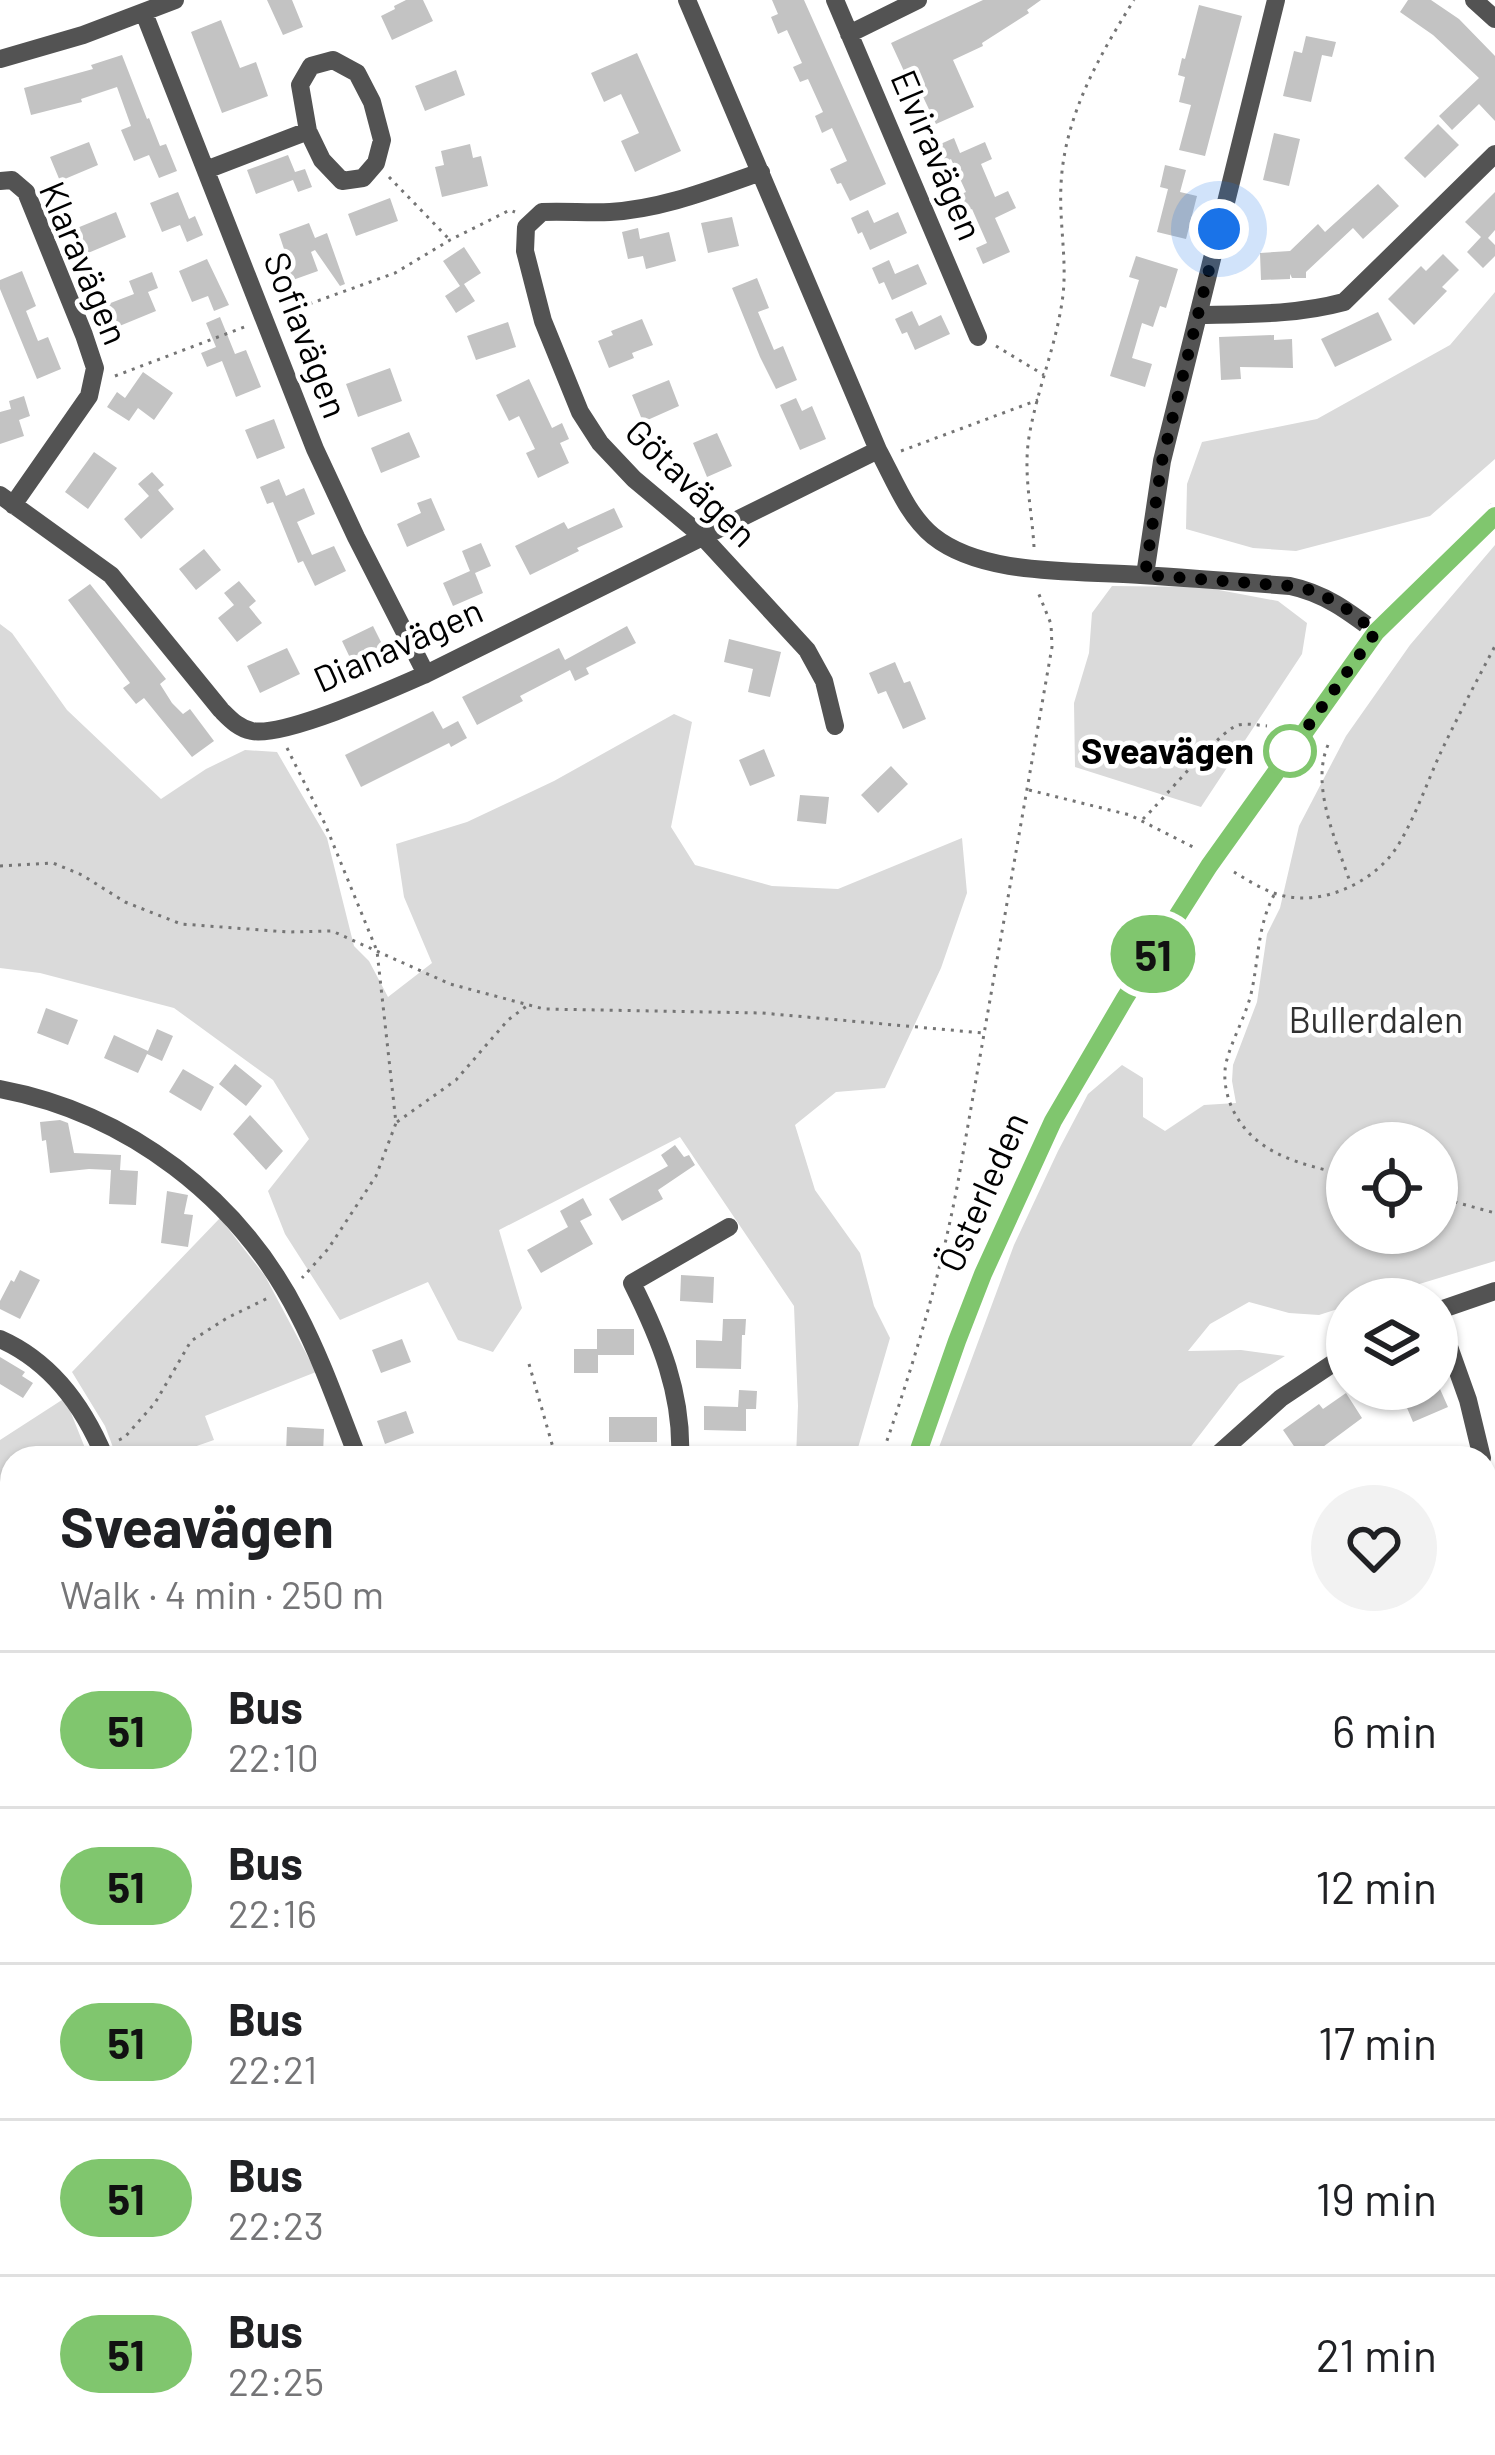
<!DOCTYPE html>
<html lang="en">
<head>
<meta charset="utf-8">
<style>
  :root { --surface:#fff; --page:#f2f2f2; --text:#202124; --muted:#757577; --line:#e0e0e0 }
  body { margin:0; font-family:Barlow,sans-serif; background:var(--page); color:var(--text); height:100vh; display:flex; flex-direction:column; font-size:45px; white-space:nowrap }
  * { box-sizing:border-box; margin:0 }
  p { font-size:39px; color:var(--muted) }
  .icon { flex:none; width:66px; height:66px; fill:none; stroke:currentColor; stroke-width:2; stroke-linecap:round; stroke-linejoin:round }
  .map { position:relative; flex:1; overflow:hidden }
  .side { position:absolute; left:0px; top:1446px; width:1497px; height:1011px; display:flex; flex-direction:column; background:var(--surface); border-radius:36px 36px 0 0; box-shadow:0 3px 9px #0004 }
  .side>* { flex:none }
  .badge { padding:0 24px; border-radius:39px; font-size:42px; line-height:78px }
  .tools { position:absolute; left:1326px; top:1122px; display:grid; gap:24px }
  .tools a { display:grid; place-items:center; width:132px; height:132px; border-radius:50%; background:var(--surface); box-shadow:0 3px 9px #0004; font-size:60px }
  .you { position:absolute; width:60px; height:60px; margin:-30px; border:9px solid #fff; border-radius:50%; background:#1a73e8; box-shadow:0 0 0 18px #1a73e833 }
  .map>.badge { position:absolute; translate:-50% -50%; box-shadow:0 0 0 6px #fff }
  .round { display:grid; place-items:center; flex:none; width:126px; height:126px; border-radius:63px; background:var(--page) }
  .summary { display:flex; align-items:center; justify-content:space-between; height:204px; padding:0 60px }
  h1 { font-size:57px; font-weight:700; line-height:90px }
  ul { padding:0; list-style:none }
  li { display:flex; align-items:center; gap:36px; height:156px; padding:0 60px; border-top:3px solid var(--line) }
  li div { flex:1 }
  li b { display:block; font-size:45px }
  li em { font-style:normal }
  li .badge { min-width:132px; font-weight:700; text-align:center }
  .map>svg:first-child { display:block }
  .green { fill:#dadada; fill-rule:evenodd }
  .building { fill:#c3c3c3 }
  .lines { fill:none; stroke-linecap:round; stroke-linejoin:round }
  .path { stroke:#757575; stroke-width:3; stroke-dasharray:3 6; stroke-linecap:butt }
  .lane { stroke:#535353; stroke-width:9 }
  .street { stroke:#535353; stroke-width:18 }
  .secondary { stroke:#202020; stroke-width:24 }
  .line-casing { stroke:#fff; stroke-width:27 }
  .line { stroke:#80c66e; stroke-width:18 }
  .walk { stroke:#000; stroke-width:12; stroke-dasharray:0 21.6 }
  .stop-dot { fill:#fff; stroke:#80c66e; stroke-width:6 }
  .labels { text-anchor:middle; stroke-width:9; stroke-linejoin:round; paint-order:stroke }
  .street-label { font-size:36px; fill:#000; stroke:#fff }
  .stop-label { font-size:36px; font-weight:bold; fill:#000; stroke:#fff; text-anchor:end }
  .park-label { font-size:36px; fill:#313131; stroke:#fff }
</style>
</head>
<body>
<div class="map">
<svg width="1495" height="2455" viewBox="0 0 1495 2455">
  <rect width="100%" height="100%" fill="#fff"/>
  <!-- green -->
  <path class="green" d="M1495,292V459L1430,516L1296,551L1253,548L1186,529L1187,484L1202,442L1317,419L1450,345Z
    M1495,545V1261L1370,1299H1347V1306L1319,1315L1289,1313L1249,1302L1210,1324L1188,1351L1241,1350L1285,1356L1239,1384L1182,1458H935L1014,1245L1058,1151L1088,1094L1122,1065L1143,1078V1117L1165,1131L1204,1105L1236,1103L1232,1081L1233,1065L1257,1002L1267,934L1280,908L1299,826L1346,736L1410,645ZM1347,1143H1437V1233H1347Z
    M1112,586L1203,587L1278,601L1307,623L1302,654L1201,807L1075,767L1074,703L1089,653L1092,613Z
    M0,624L12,633L67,710L161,799L206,769L245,750L277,752L327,838L354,946L369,961L388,997L432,963L404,897L396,844L467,822L554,781L674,714L692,722L671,827L695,865L772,886L838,889L962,838L967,893L941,968L885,1088L836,1092L795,1125L815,1190L860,1253L874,1306L890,1338L855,1458H796L798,1406L794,1306L680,1137L499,1230L522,1308L493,1352L458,1340L428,1282L340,1320L285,1234L268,1191L309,1139L273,1080L174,1008L40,973L0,968Z
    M220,1218L265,1276L316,1372L205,1416L214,1440L162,1458H117L105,1426L72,1372Z
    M65,1398L89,1458H12V1523L0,1526V1440Z
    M1485,1950L1495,1955V2455H1429L1418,2445H1485Z
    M432,2445H688L687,2455H437Z
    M775,2445H919V2455H775Z"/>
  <!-- building -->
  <path class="building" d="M267,0H292L303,27L283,35Z
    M406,0H423L433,21L392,40L381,16L395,9L394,6Z
    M772,0H804L886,184L850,201L841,183L837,184L830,169L847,161L832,128L822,133L815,116L823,112L808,79L800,82L793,67L802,63L787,30L778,34L771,17L778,14Z
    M983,0H1041L1027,10L1029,13L982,43L983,46L953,60L974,107L936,124L915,80L909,82L891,43Z
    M1408,0H1431L1459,19L1495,56V121L1479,104L1452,130L1439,116L1479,78L1433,35L1400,12Z
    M1199,5L1242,16L1205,156L1179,150L1191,105L1179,102L1185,77L1178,75L1182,58L1185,59Z
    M221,20L240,68L256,62L268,96L222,113L191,32Z
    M1306,36L1336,42L1332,57L1322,55L1311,102L1283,96L1294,51L1302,53Z
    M637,53L681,151L635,172L621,141L639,133L621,94L604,102L591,73Z
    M122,55L147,119L149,118L160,146L166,144L177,171L159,178L149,155L134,161L121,130L131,126L117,87L81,99L82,102L31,115L24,88L93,69L91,65Z
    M456,70L465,95L425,111L415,86Z
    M1438,124L1459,145L1425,178L1404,158Z
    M1274,133L1300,139L1289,186L1263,180Z
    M954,138L960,153L985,142L992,159L981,164L995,197L1008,191L1016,208L995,218L1010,252L983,264L976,248L987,243L972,209L965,212L957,196L966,192L951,159L943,163L936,146Z
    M89,142L98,165L60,181L50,157Z
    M470,144L473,158L481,156L488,186L442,197L435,167L444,165L441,151Z
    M288,155L295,172L305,169L312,187L298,192L293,180L256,194L247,170Z
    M1165,165L1186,170L1180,192L1197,196L1186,239L1157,232L1168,189L1160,187Z
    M1378,184L1399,206L1363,239L1353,228L1306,272V278H1292L1290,274V279L1261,280L1260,253L1290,251L1318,224L1325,232Z
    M178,192L189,219L195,216L203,235L187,242L180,225L162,232L150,203Z
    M1495,192V230L1488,238L1495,245V256L1483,268L1467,252L1481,237L1465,222Z
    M390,198L398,221L356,236L348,214Z
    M868,210L874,223L898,212L907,233L870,250L862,232L858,234L851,218Z
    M116,212L126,237L88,253L77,228Z
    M732,217L739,246L708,253L701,223Z
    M309,223L315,238L327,233L345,284L340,286L315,250L311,252L318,271L290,281L279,251L284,249L279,234Z
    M638,228L640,239L669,232L676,261L646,269L643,256L628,259L622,232Z
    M464,247L481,273L464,284L475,301L456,313L445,296L460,286L443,261Z
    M1443,254L1459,270L1442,287L1447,291L1414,325L1388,299L1421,266L1426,271Z
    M1136,256L1178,269L1166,308L1160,306L1153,327L1142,323L1132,358L1152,364L1145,387L1110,376L1139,280L1129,277Z
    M207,259L229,305L214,311L208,296L192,302L179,271Z
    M889,260L895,274L918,264L927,284L892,300L884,282L879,284L872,268Z
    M22,271L36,306L26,311L38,341L48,337L61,369L37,379L0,289V280Z
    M152,272L158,288L148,292L156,311L117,327L108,304L134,294L129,281Z
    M757,278L769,308L758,312L774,350L783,346L797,380L776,389L760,357L732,288Z
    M912,311L919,326L941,315L950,334L915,350L907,332L902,334L895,319Z
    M1378,312L1392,340L1335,367L1321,339Z
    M220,317L235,354L246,350L261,387L236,397L222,361L207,367L201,353L216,347L206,323Z
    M642,319L653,345L632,353L634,358L609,368L598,341L613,335L611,331Z
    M508,322L516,347L476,360L467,336Z
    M1274,335V340L1292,339L1293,368L1240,367L1241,379L1221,380L1219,337Z
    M390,368L402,401L358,417L346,384Z
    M143,372L173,393L154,420L138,408L129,421L107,407L117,392L125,398Z
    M529,379L552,428L562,423L569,439L560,443L569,463L538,478L526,453L535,449L519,416L509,421L496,395Z
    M669,380L679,406L643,422L632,395Z
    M24,396L30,416L19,420L24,436L0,444V412L11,409L9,401Z
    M796,398L802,411L812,406L826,439L800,450L780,405Z
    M274,419L285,448L257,459L245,430Z
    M409,432L420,457L381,473L371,448Z
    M717,433L732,466L707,477L693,443Z
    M94,452L117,468L88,509L65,492Z
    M152,472L164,485L158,490L174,509L141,539L124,519L149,496L138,484Z
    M279,479L286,496L304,488L315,514L297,522L312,555L334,546L346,571L315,586L303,561L298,563L273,502L267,504L260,487Z
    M431,498L445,530L407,547L397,524L421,513L417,503Z
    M614,508L623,527L577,548L579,551L530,575L515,546L564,522L568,529Z
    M481,543L491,566L475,573L483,593L453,606L443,583L470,571L462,551Z
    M204,549L221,570L196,590L179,569Z
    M239,581L256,601L249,607L262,623L237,642L218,618L234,605L224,593Z
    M90,584L166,679L160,684L172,703L183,714L190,709L214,741L192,757L144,698L136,704L123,688L130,683L68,600Z
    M373,626L385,650L353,664L342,641Z
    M627,626L636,643L586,668L589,674L575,681L570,670L520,696L523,701L477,725L462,697L559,648L565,660Z
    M729,639L781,652L770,697L748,692L753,669L724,662Z
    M287,648L300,674L260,693L247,666Z
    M895,662L904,683L910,681L926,719L903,729L886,691L878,694L869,673Z
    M433,711L443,729L458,721L467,738L451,747L449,743L361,787L345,755Z
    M764,749L775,776L750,786L739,760Z
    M891,766L908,784L878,813L861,795Z
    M800,795L829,797L826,824L797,821Z
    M46,1008L78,1020L68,1045L37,1033Z
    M157,1029L173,1036L162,1061L147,1054L138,1073L104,1058L114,1035L148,1051Z
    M235,1064L262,1086L246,1106L219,1084Z
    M183,1069L214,1087L201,1111L169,1092Z
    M250,1115L283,1151L266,1170L233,1134Z
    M60,1120L68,1123L74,1153L121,1155L120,1170L138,1171L136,1205L109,1204L111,1170L89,1169L50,1173L46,1140L42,1141L40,1122Z
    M675,1145L684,1157L689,1155L695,1165L658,1190L663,1199L622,1221L609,1199L668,1166L661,1155Z
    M167,1191L188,1195L184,1214L193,1215L188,1247L161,1243Z
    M583,1198L592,1215L580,1221L593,1244L541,1273L527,1250L568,1227L560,1211Z
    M20,1270L40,1280L20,1319L0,1309V1301L11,1280L14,1282Z
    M681,1275L714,1277L713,1303L680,1301Z
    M723,1319H746L745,1335H742L741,1369L696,1368V1340L722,1341Z
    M597,1329H634V1355H598V1373H574V1349H597Z
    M402,1339L411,1362L381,1373L372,1350Z
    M0,1357L25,1372L22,1376L33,1383L23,1398L0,1384Z
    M1399,1389H1440L1448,1407L1413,1422Z
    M739,1390L757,1391L756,1409H746V1431L704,1430V1406L738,1407Z
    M1346,1393L1362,1418L1308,1458H1302L1283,1430L1319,1404L1323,1409Z
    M406,1411L414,1433L385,1444L377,1421Z
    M609,1417H657V1442H609Z
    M287,1427L324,1429L323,1455L286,1453Z"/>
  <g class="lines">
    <!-- path -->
    <path class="path" d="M389,177L449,239
      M284,313L395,273L450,240L510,210L515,212
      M996,346L1044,375
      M115,376L247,326
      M901,451L1038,400
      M1034,547C1032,510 1023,474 1029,437C1037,389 1057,344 1063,295C1067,259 1059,222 1061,185C1064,117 1099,56 1134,0
      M1328,745C1310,786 1337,843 1350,882
      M287,748L325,824L377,951L396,1123L376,1176L328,1249L302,1278
      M1029,790L1130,815L1195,848
      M1143,819C1163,800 1219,731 1238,725C1247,723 1257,725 1267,726
      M0,866L53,863L82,875L125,902L181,924L288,932L332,931L450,984L544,1009L762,1013L983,1033
      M1234,872C1249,881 1266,892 1284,896C1325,905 1374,882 1397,847C1415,818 1426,785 1440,754C1457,718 1476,682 1495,646
      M1274,895C1257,927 1259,960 1251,994C1245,1018 1232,1039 1226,1063C1223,1079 1226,1094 1232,1108C1254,1155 1301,1164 1347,1175
      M397,1122L456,1080L508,1020L528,1005
      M1437,1197L1495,1213
      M529,1364L556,1458
      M119,1440L125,1437L155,1403L191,1341L227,1318L268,1298
      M881,1458C913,1366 940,1278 958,1182L1052,647L1051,624L1038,592
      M0,1568L12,1549
      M0,1862L12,1898
      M706,2445V2455"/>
    <!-- lane -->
    <path class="lane" d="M0,2339L12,2352
      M99,2445L108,2455"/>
    <!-- street -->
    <path class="street" d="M687,0L878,450C894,479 907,515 933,536C984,577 1078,570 1141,575C1190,578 1240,582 1290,586C1324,593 1348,611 1376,632
      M835,0L978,337
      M1474,0L1495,19
      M144,13L315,449L356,537L426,674
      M849,34L918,0
      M0,59L83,35L175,0
      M206,170L308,131L322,160L342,181L363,178L376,163L382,140L372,102L357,73L333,60L311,66L300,85L308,131
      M761,172C712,189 663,209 610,212C588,213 565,211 542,212L526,227L525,251L543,321L580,412L600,443L634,479L702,536L807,650L824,681L835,726
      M0,181L12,180L26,192L84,335L95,368L89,396L13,505
      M1198,315C1248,314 1296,315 1344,302L1495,154
      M0,495L111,575L221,710C230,719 238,728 252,731C285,737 392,689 426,674L878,450
      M1145,575L1162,461L1276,0
      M0,1089C128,1113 239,1198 298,1314C322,1360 339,1410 358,1458
      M1437,1311L1495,1291
      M1437,1313L1468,1400L1482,1458
      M0,1339C52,1362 84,1407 105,1458
      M680,1458C683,1394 660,1339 632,1283L729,1227
      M1214,1458L1281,1398L1347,1354
      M1485,1473L1493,1516L1485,1519
      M1485,1758L1495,1756
      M0,2297L12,2286
      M283,2445L296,2455
      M945,2445L946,2455
      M1360,2445L1363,2455"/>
    <!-- secondary -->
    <path class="secondary" d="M916,1458L957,1341L983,1274L1053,1121L1125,997L1209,866L1376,632L1495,515
      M749,2445V2455"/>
  </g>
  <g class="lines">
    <!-- line casing -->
    <g class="line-casing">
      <path id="line" d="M916,1458L957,1341L983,1274L1053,1121L1125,998L1209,866L1376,632L1495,516"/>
    </g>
    <!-- line -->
    <use href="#line" class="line"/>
    <!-- walk -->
    <path class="walk" d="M1219,229L1162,461L1145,575L1290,586L1315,591L1344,607L1376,632L1290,751"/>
  </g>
  <!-- markers -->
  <circle class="stop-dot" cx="1290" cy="751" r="24"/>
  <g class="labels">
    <!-- street labels -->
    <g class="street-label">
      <text transform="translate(937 155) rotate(67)" y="13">Elviravägen</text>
      <text transform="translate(84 263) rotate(67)" y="13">Klaravägen</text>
      <text transform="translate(306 335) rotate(69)" y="13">Sofiavägen</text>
      <text transform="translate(691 483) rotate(44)" y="13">Götavägen</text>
      <text transform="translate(398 645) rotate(-24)" y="13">Dianavägen</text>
      <text transform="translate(983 1192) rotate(-66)" y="13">Österleden</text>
    </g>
    <!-- stop labels -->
    <g class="stop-label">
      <text x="1254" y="764">Sveavägen</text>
    </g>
    <!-- park labels -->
    <g class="park-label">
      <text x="1376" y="1033">Bullerdalen</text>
    </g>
  </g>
</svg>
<div class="tools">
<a><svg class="icon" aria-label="locate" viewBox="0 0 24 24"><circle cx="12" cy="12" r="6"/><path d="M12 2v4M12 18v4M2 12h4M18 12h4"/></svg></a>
<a><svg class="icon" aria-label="layers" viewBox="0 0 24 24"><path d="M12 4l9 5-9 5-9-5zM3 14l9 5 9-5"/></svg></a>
</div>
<div class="you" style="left:1219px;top:229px"></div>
<b class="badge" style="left:1153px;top:954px;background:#80c66e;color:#111">51</b>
<section class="side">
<div class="summary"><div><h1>Sveavägen</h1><p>Walk · 4 min · 250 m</p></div><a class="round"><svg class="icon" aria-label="heart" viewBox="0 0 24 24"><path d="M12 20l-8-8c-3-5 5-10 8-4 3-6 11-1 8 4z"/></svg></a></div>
<ul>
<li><span class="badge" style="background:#80c66e;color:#111">51</span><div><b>Bus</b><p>22:10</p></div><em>6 min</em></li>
<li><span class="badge" style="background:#80c66e;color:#111">51</span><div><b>Bus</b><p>22:16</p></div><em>12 min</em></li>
<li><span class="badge" style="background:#80c66e;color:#111">51</span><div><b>Bus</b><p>22:21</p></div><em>17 min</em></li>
<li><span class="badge" style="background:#80c66e;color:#111">51</span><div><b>Bus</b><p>22:23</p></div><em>19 min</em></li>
<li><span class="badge" style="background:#80c66e;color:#111">51</span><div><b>Bus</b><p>22:25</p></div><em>21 min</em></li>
</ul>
</section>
</div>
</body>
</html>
